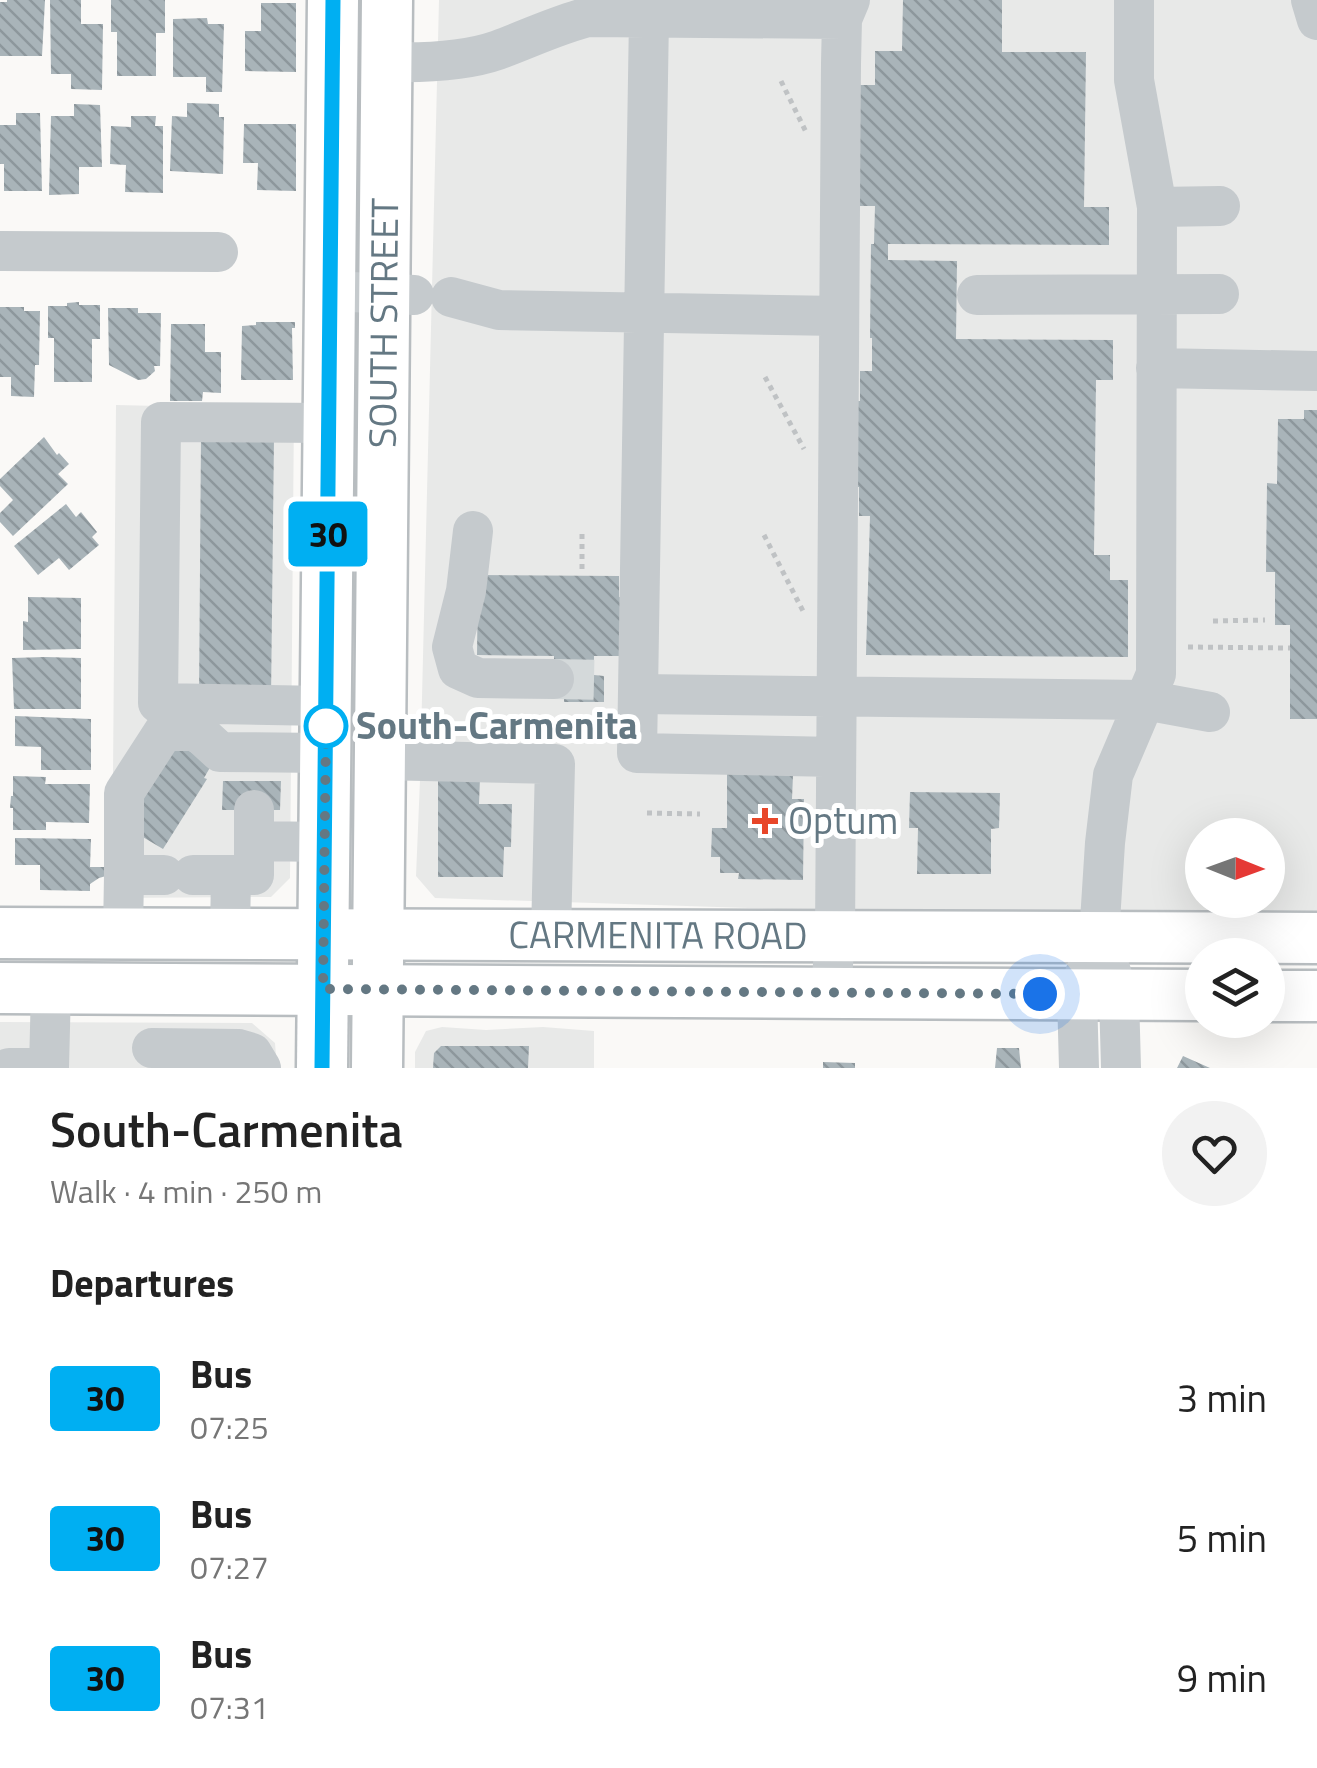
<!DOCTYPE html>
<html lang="en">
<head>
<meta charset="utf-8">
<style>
  :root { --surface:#fff; --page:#f2f2f2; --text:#222; --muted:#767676 }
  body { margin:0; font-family:"Titillium Web",sans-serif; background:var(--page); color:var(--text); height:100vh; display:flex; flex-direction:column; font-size:38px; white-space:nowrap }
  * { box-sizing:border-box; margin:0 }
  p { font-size:32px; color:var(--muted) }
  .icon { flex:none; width:55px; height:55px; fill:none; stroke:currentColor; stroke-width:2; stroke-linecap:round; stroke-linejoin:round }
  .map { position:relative; height:1068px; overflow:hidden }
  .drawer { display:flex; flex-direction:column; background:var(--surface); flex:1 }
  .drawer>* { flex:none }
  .badge { padding:0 20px; border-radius:8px; font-size:35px; line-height:65px }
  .needle { width:65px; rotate:91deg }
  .fabs { position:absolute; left:1185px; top:818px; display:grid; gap:20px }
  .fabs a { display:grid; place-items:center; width:100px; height:100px; border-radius:50%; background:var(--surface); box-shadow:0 10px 40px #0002; font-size:50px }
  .you { position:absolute; width:50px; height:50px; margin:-25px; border:8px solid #fff; border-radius:50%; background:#1a73e8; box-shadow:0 0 0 15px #1a73e833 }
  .map>.badge { position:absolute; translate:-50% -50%; box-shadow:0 0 0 5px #fff }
  h2 { padding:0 50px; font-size:38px; line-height:90px }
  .round { display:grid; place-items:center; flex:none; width:105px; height:105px; border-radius:52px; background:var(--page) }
  .summary { display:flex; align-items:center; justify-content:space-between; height:170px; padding:0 50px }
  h1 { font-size:48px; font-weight:600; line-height:75px }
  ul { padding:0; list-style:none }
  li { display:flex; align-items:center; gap:30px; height:140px; padding:0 50px }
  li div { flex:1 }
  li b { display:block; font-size:38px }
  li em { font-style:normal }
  li .badge { min-width:110px; font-weight:700; text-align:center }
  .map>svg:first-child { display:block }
  .built { fill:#e8e9e8; fill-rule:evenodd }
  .building { fill:url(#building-back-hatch) }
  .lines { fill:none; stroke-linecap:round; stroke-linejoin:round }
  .minor-tunnel { stroke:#d4d9da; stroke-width:40; stroke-dasharray:40 20; stroke-linecap:butt }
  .major-casing { stroke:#b8bdc0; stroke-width:55 }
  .path { stroke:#bfc2c4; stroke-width:5; stroke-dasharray:5 5; stroke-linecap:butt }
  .minor { stroke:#c5cacd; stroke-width:40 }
  .major { stroke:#fff; stroke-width:50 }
  .line-casing { stroke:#fff; stroke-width:22 }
  .line { stroke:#00aff2; stroke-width:15 }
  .walk { stroke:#647883; stroke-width:10; stroke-dasharray:0 18 }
  .stop-dot { fill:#fff; stroke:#00aff2; stroke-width:5 }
  .poi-dot { fill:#e84629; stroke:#fff; stroke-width:4 }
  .labels { text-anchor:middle; stroke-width:10; stroke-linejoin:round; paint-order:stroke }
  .street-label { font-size:38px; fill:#647883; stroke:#fff }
  .stop-label { font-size:38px; font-weight:bold; fill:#647883; stroke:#fff; text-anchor:start }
  .poi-label { font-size:38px; fill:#647883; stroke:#fff; text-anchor:start }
</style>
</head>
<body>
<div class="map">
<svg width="1317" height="1068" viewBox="0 0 1317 1068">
  <defs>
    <pattern id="building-back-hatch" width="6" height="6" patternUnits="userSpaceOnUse" patternTransform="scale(2.5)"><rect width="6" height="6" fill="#a9b4b9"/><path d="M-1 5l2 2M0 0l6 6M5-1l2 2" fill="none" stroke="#8d979c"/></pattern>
  </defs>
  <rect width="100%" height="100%" fill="#faf9f7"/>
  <!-- built -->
  <path class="built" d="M439,0H1317V926L435,898L416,876L420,780ZM1202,835H1268V900H1202Z
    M116,405L294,409L290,878L271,897L112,898Z
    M0,1022L252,1023L275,1043L277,1068H0Z
    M442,1027L486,1030L543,1027L594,1031V1068H415V1052L426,1031Z"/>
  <!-- building -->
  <path class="building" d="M7,0H45L42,56H0V2H7Z
    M50,0H81V24H103L102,90L71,89V74H51Z
    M111,0H165V33H156V76H117V32H111Z
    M903,0H1002V52H1086L1084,207H1109V245L888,244V260L957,261L956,339L1113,340V380H1096L1094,555H1110V580H1128V657L866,655L870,516H859V487H854L855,401H860V371H872V338H870L871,244H874L875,206H857L858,85H875V51H902Z
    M261,3H296V72L245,71V31H261Z
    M207,18L208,24H224L222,92H206V77H173V19Z
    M187,103L219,104V117H224L223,174L170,171L172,116L187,117Z
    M74,104L100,105L102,167H79V194L49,195L51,116H74Z
    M16,113H40L42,191H4V164H0V125H16Z
    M131,116H156L155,126H163V193L125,192L126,165L110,164L111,126L131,127Z
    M244,124H296V191L257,190L258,163H243Z
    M79,302V305H100V339H92V382H54V338H48V306H67V303Z
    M0,307H24V311H40L39,365H35L34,397L11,396V377H0Z
    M108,308H138V313H161L160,366H154L155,371L146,379L138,380L109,365Z
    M256,322H295V328H292L293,380H241L242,326L256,325Z
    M171,324H205V352H221V393L203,392L202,401H170Z
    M1304,410H1317V719H1290V625H1275V572H1266L1267,483L1277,484L1278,419H1304Z
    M44,437L57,455L59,453L69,464L58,474L68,484L13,536L0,522V513L13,500L0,486V479Z
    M201,437H274L271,699L199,698Z
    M66,504L76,517L81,512L97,532L92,537L99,545L69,570L59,558L38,575L14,546Z
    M478,575L619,576V597H629L619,656H594V675L604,676V702H564V682L554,681V656L477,655Z
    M28,597L81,598V649L23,650V621L28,622Z
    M45,657L81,658V709H14L12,658Z
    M15,716L91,719V770H41V747L15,746Z
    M175,743L212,764L204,778L207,779L163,849L126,827Z
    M727,774L793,775L792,799H804L803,880L738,879L739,873H720V857H711L712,828H727Z
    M13,776L46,777L45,784H90L89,823L46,822V830H13V808H10L11,796H13Z
    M438,778H480L479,804H512L511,847H504L503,877H438Z
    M223,781H281L280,810H222Z
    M910,792L1000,793L999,828L991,829V874H917L918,828H909Z
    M15,838L91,839L90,867H106V876L99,878L90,884V891L40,890V865H15Z
    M441,1046H529L528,1068H433L434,1053Z
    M997,1048H1019L1021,1068H995Z
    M1183,1056L1210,1068H1177Z
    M823,1062L855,1063V1068H823Z"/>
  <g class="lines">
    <!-- minor-tunnel -->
    <path class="minor-tunnel" d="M554,679L604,680"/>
    <!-- major casing -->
    <g class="major-casing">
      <g id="major">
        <path id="s1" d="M0,933L1317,938"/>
        <path d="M0,988L1202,995"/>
        <path d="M1268,996H1317"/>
        <path d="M322,1068L333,0"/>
        <path id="s2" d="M377,1068L387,0"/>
      </g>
    </g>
    <!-- path -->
    <path class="path" d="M781,81L806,132
      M765,377L804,449
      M764,535L804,613
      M582,569V532
      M1213,621L1265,620
      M1188,647L1290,648
      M647,813L700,814"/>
    <!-- minor -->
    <path class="minor" d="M646,0L649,17L637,753L836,757
      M1311,0L1317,20
      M387,62C422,63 464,62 498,50C528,39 557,25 588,17L842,19
      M1157,207L1220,206
      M0,251L218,252
      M330,291L414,295
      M977,295L1219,294
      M451,297L499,310L839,316
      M1156,368L1317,371
      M473,531L466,591L452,647L458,669L478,678L554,679
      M638,694L1145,700L1210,712
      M326,706L158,703L161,422L329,423
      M380,760L555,764L551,935
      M254,841L325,842
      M124,875V793L164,731H197L220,752L325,753
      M193,875H231L230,933
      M231,875H254V810
      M123,933L124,875H164
      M1110,969L1119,995L1121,1068
      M831,993L835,936L841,64L842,19L850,0
      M152,1048L239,1049L252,1053L261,1068
      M9,1068H49
      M49,1068L51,988
      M1079,1068L1077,995L1099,937L1105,843L1113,775L1156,674L1157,207L1134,80V0"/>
    <!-- major -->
    <use href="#major" class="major"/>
  </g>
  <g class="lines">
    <!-- line casing -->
    <g class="line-casing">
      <path id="line" d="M322,1068L333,0"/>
    </g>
    <!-- line -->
    <use href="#line" class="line"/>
    <!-- walk -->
    <path class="walk" d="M326,726L323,989L1040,994"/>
  </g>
  <!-- markers -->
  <circle class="stop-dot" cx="326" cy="726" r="20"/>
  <path class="poi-dot" d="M760 806h10v10h10v10h-10v10h-10v-10h-10v-10h10z"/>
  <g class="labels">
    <!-- street labels -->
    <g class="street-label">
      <text dy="13" stroke="none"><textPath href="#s2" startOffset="745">SOUTH STREET</textPath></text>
      <text dy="13" stroke="none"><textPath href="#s1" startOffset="658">CARMENITA ROAD</textPath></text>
    </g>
    <!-- stop labels -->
    <g class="stop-label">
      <text x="356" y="739">South-Carmenita</text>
    </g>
    <!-- poi labels -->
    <g class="poi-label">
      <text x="788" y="834">Optum</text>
    </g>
  </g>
</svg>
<div class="fabs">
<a><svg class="needle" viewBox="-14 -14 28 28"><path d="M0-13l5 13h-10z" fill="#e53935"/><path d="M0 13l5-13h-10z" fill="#767676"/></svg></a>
<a><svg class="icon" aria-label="layers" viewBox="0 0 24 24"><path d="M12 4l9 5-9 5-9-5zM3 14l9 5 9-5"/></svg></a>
</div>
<div class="you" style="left:1040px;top:994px"></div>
<b class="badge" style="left:328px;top:534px;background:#00aff2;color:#111">30</b>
</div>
<section class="drawer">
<div class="summary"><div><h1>South-Carmenita</h1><p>Walk · 4 min · 250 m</p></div><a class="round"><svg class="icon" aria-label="heart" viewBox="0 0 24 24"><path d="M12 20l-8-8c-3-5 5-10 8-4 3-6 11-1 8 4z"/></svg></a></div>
<h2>Departures</h2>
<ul>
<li><span class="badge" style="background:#00aff2;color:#111">30</span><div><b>Bus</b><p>07:25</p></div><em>3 min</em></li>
<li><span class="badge" style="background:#00aff2;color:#111">30</span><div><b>Bus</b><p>07:27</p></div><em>5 min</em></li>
<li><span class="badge" style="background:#00aff2;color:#111">30</span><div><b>Bus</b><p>07:31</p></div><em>9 min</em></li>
</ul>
</section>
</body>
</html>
